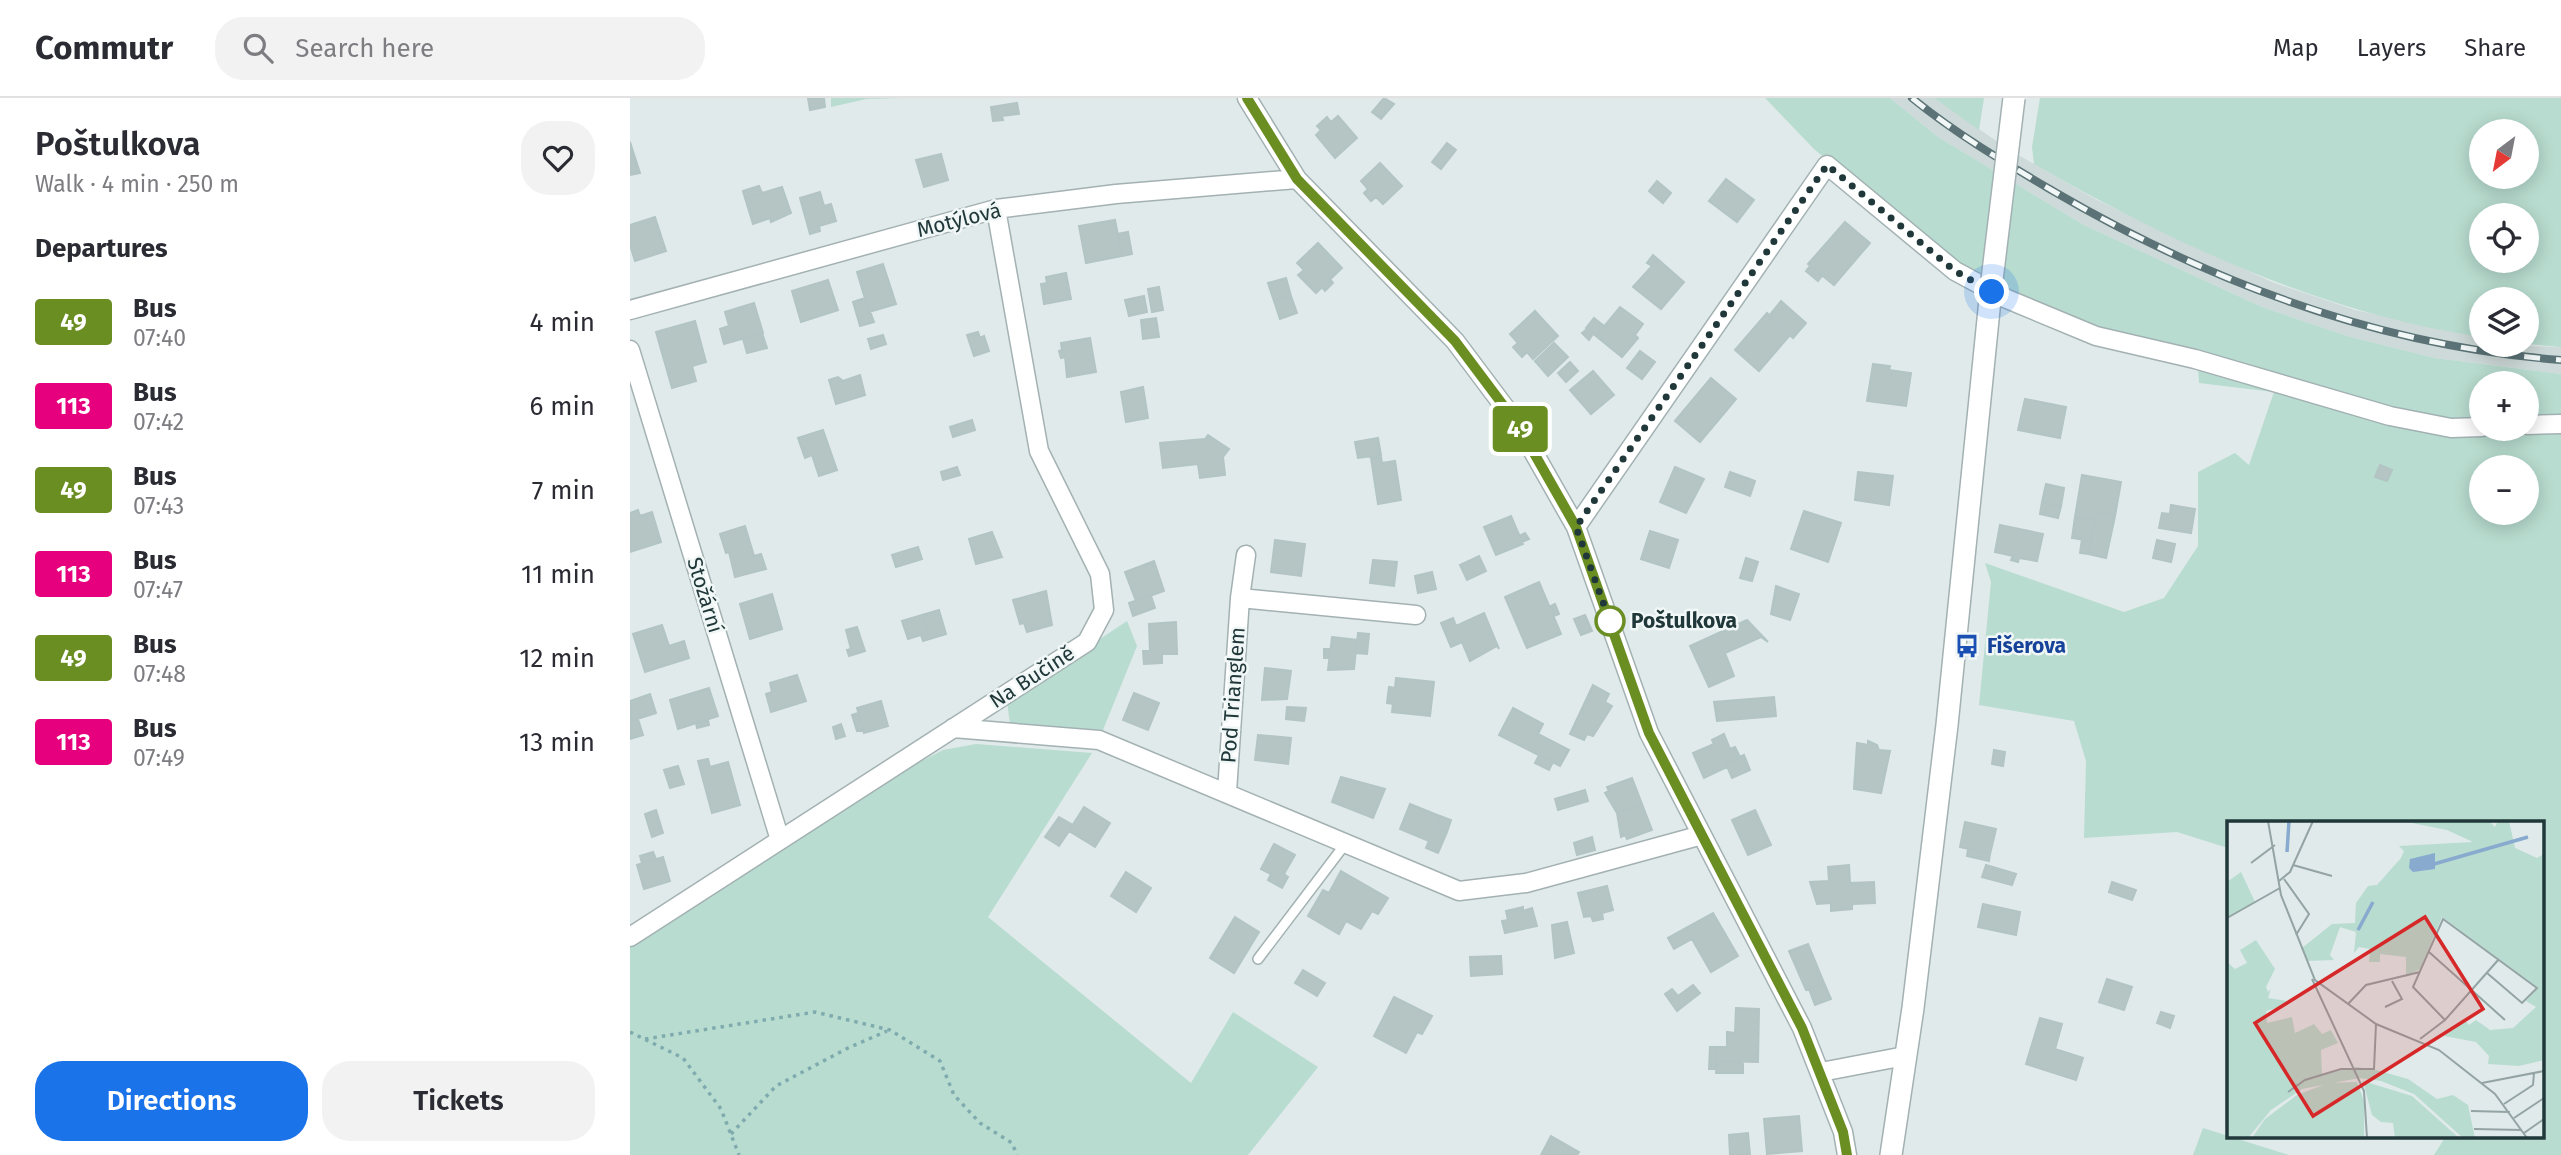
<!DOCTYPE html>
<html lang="en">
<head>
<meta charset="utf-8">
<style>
  :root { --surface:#fff; --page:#f2f2f3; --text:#2b2b33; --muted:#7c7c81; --line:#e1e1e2; --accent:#1a73e8 }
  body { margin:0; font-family:"Fira Sans",sans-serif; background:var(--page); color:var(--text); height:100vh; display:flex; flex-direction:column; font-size:26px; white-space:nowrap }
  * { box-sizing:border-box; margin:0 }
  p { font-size:23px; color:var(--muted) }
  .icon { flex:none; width:38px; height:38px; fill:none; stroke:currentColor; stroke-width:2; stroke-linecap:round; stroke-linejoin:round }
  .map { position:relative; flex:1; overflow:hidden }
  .details { display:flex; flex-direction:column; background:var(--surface); width:630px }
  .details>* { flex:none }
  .badge { padding:0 14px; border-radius:5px; font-size:24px; line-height:46px }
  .needle { width:46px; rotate:212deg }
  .fabs { position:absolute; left:1839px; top:21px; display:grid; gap:14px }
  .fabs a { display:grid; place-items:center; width:70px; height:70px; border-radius:50%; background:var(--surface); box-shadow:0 4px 18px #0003; font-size:35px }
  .you { position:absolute; width:35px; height:35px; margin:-18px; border:5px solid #fff; border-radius:50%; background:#1a73e8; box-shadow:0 0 0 10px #1a73e833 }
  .map>.badge { position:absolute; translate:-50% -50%; box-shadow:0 0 0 4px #fff }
  h2 { padding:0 35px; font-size:26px; line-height:63px }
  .round { display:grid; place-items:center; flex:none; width:74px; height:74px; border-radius:28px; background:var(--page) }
  .headline { display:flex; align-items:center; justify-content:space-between; height:119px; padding:0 35px }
  h1 { font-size:33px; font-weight:600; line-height:52px }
  .button { display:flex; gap:14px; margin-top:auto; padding:14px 35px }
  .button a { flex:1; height:80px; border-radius:28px; background:var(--accent); color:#fff; font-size:28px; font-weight:600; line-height:80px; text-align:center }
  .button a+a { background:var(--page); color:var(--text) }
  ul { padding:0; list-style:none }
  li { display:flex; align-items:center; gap:21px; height:84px; padding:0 35px }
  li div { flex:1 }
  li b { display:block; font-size:26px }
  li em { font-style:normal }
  li .badge { min-width:77px; font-weight:700; text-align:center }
  header { display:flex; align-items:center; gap:42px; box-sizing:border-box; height:98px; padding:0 35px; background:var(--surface); border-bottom:2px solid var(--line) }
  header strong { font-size:33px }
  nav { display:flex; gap:38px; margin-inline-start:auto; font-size:24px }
  .search { width:490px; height:63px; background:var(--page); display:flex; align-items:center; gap:18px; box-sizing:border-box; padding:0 24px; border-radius:28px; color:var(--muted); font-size:26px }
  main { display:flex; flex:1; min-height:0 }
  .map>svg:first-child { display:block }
  .built { fill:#cedad9 }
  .green { fill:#b8dccf; fill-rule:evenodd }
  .building { fill:#b5c5c4; stroke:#b2c4c3; stroke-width:2 }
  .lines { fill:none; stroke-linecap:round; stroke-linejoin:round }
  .service-casing { stroke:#a3b1b2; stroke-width:12 }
  .minor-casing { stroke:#a3b1b2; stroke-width:21 }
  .tertiary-casing { stroke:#a3b1b2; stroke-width:24 }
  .path { stroke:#80abae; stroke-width:3.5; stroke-dasharray:3.5 5; stroke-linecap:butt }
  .service { stroke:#fff; stroke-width:9 }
  .minor { stroke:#fff; stroke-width:18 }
  .tertiary { stroke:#fff; stroke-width:21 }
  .rail-casing { stroke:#5b7376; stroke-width:8 }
  .rail { stroke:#f0f7f6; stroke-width:5; stroke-dasharray:16; stroke-linecap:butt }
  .tertiary-bridge-casing { stroke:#a3b1b2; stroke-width:24; stroke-linecap:butt }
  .tertiary-bridge { stroke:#fff; stroke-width:21 }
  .line-casing { stroke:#fff; stroke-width:16 }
  .line { stroke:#6b8e23; stroke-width:10 }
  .walk { stroke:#21383a; stroke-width:7; stroke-dasharray:0 12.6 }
  .stop-dot { fill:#fff; stroke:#6b8e23; stroke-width:3.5 }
  .labels { text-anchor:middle; stroke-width:5; stroke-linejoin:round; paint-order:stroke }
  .street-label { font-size:21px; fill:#21383a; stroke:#f0f7f6 }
  .stop-label { font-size:21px; font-weight:bold; fill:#21383a; stroke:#f0f7f6; text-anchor:start }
  .transit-label { font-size:21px; font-weight:bold; fill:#164399; stroke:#f0f7f6; text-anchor:start }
  .inset-river { fill:none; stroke:#88aacf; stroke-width:3.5 }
  .inset-road { fill:none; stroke:#94a3a4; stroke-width:2 }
  .view { fill:#d62828; fill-opacity:0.15; stroke:#d62828; stroke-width:3.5 }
  .inset-edge { fill:none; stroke:#21383a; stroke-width:3.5 }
</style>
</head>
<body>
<header>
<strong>Commutr</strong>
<div class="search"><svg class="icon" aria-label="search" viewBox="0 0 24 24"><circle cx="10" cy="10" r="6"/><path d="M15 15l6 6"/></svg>Search here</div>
<nav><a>Map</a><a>Layers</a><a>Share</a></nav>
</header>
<main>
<section class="details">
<div class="headline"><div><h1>Poštulkova</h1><p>Walk · 4 min · 250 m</p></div><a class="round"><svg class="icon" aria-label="heart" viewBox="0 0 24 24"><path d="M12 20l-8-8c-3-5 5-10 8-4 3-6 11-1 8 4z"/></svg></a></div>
<h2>Departures</h2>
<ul>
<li><span class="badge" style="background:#6b8e23;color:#fff">49</span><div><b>Bus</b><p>07:40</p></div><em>4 min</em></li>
<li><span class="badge" style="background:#e6007e;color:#fff">113</span><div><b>Bus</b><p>07:42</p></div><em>6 min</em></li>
<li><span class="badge" style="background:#6b8e23;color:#fff">49</span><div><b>Bus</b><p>07:43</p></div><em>7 min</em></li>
<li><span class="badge" style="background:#e6007e;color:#fff">113</span><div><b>Bus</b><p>07:47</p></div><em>11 min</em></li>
<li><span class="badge" style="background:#6b8e23;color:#fff">49</span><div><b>Bus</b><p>07:48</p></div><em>12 min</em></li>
<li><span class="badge" style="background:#e6007e;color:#fff">113</span><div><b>Bus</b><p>07:49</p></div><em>13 min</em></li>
</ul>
<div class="button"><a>Directions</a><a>Tickets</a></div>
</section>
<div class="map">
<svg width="1931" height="1057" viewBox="0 0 1931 1057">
  <rect width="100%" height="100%" fill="#e0eaea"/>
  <!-- built -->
  <path class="built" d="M1260,0H1304L1378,51L1467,102L1642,184L1725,212L1851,239L1852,247L1931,249V276L1805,260L1717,238L1632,209L1454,127L1308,39Z"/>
  <!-- green -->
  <path class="green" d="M201,0H274L236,1L201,9Z
    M1135,0H1260L1308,39L1454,127L1632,209L1717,238L1805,260L1931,276V1057H1804L1816,1038H1912V724H1598V750L1547,734L1454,740L1456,663L1444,623L1349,607L1361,484L1355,465L1494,514L1534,500L1568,448V374L1605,355L1619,367L1644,294L1569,285L1567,253L1474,235L1327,170L1184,51ZM1852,285H1897V331H1852ZM1852,369H1897V415H1852Z
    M1304,0H1354L1349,32Z
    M1410,0H1931V249L1897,246V201H1852L1851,239C1691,215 1544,146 1404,66L1402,49ZM1897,33V79H1852V33ZM1897,117V163H1852V117Z
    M497,523L507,548L473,632L380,627L377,603Z
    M346,646L462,655L358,819L561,985L603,914L688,969L618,1057H0V849L263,678L313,652Z
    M1573,1030L1659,1057H1563Z"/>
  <!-- building -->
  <path class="building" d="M178,0H194L195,9L180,12Z
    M754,0L764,6L751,21L742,14Z
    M387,5L389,16L372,18L373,22L363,23L361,9Z
    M708,18L727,40L705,60L686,37L691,32L687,28L697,19L701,24Z
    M0,44L10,75L0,77Z
    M817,45L826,52L811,71L802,64Z
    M311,56L318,82L294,89L286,62Z
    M750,65L772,88L753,106L746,99L741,103L734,95L738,91L731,83Z
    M1096,81L1124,102L1107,124L1079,103Z
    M1027,83L1041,95L1033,105L1019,93Z
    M129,88L132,95L115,100L113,93Z
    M152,89L161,115L141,124L140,120L123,126L115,100Z
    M190,94L194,108L201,106L206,123L189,128L190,133L180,136L170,100Z
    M25,119L36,153L5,163L0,147V127Z
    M485,122L492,158L456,165L449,128Z
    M1215,124L1240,145L1204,187L1178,166Z
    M498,134L502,156L492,158L487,136Z
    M688,145L712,170L686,195L668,177L674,172L667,165Z
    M1023,157L1054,184L1031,211L1003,189L1022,168L1017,165Z
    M253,166L266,206L239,214L227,174Z
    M1180,168L1192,178L1188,183L1176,173Z
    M436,175L441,201L414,206L411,186L417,185L416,179Z
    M656,180L661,198L644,203L638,185Z
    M700,181L703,185L695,193L692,189Z
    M198,182L208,212L171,224L162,193Z
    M529,189L533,212L522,214L518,191Z
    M514,198L517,214L499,218L495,202Z
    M661,198L667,215L650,221L644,203Z
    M235,200L244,224L230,228L223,204Z
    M1151,203L1176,225L1163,240L1139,218Z
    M124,205L133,235L94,246L90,231L99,228L95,214Z
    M990,209L1013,226L1005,237L1008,240L992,259L966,238Z
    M905,213L928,238L903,261L897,254L892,259L883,249L888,245L880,236Z
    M1137,215L1160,237L1129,273L1105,252Z
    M526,220L529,239L513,241L511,222Z
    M964,220L974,228L966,238L956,230Z
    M65,223L76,264L62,268L66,283L42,290L26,234Z
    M957,231L963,236L959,242L952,235Z
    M348,234L350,240L354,238L359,253L344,258L337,237Z
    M132,235L137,250L117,255L113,241Z
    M253,237L256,246L241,251L238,241Z
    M460,240L466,274L437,279L435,259L431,260L429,253L432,252L431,245Z
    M924,245L938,259L918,278L905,263Z
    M1010,253L1025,264L1012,281L997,270Z
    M940,264L948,273L936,284L928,275Z
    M1243,266L1260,268L1259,272L1281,275L1276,308L1237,303Z
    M963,273L984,297L961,316L940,292Z
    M230,277L235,297L206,306L199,282L208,279L213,283Z
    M1081,280L1106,301L1070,344L1045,323Z
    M513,289L518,320L496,324L491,294Z
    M1395,301L1436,309L1430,340L1388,332Z
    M342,322L345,332L323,339L320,329Z
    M193,332L207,372L189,378L182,357L175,360L168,340Z
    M578,337L599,351L593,359L595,377L570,380L568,366L533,370L530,345L575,341Z
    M748,340L751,357L728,360L725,344Z
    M751,359L752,365L765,363L771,402L748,406L741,360Z
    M1750,367L1762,372L1757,383L1745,379Z
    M327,369L330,377L313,382L311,374Z
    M1045,369L1074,381L1056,415L1030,404Z
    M1100,374L1117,380L1112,395L1095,389Z
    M1228,374L1263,378L1259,407L1225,402Z
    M1452,377L1491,384L1485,418L1466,414L1465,422L1445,419Z
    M1117,380L1125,383L1120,398L1112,395Z
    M1416,386L1434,390L1431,408L1412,404Z
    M1412,404L1431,408L1428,420L1410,416Z
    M1541,407L1565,411L1561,435L1529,430L1532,415L1540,416Z
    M8,412L10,418L0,421V415Z
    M1174,413L1211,425L1198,464L1161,451Z
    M22,414L31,444L0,454V421Z
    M1466,414L1485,418L1476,460L1458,456Z
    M881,418L893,446L866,457L854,429Z
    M1445,419L1465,422L1461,443L1442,440Z
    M1370,427L1413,436L1407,463L1389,460L1388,464L1381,462L1383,458L1365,454Z
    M115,428L124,458L131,456L136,471L105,479L99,454L96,455L90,436Z
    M1020,433L1048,442L1039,470L1011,461Z
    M362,434L372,459L346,466L339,441Z
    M895,435L899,441L892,444L889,438Z
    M1452,441L1461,443L1458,456L1450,455Z
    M645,442L675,446L671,478L641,474Z
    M1527,442L1545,446L1541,464L1523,460Z
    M288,449L292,461L266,469L262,457Z
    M849,458L856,473L837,482L830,467Z
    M1116,460L1128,464L1122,483L1110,480Z
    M743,462L767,464L764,488L740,485Z
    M524,463L534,493L506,503L495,474Z
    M802,474L806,491L788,495L785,478Z
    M909,484L931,536L897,550L875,499Z
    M1146,488L1169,496L1160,522L1141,516Z
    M416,493L422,527L397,534L394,525L390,526L383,502Z
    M142,496L152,531L120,541L110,506Z
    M521,498L525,510L503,518L499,505Z
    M925,506L929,516L924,518L919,509Z
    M309,512L316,536L293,543L291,537L297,535L292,517Z
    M854,515L869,551L867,548L840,563L832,544L821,549L811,525L823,520L826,528Z
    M292,517L297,535L278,541L272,523Z
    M955,517L962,533L951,537L944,521Z
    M1117,522L1138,544L1131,539L1095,555L1104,578L1079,589L1060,548Z
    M546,524L547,556H532V565L514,566L513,553H520L519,526Z
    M32,527L39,548L54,543L59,560L15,574L3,536Z
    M227,529L235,553L219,558L217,552L221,551L216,532Z
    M728,535L739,536L737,556L726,555Z
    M702,539L727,542L724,571L698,572Z
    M694,551H700L699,560H694Z
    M635,570L661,573L657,601L632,602Z
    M167,577L176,603L141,614L136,596L142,594L140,585Z
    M766,580L804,584L800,618L762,614L763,606L757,605L759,589L765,590Z
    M963,587L979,596L975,604L982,608L963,638L957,636L954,642L940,636Z
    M79,590L88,618L48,631L40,602Z
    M504,595L529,605L518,632L493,622Z
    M20,596L26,615L1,623L0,603Z
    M1144,599L1146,618L1087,623L1084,604Z
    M251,603L258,628L234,635L227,610Z
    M657,609L676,610L674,623L656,621Z
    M883,610L913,626L908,636L939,652L930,668L869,637Z
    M228,615L233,632L227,633L222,617Z
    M8,621L13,637L0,641V623Z
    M78,622L79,627L67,630L66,625Z
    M211,626L215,638L206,641L203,629Z
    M1094,636L1100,651L1105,649L1110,659L1096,666L1097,669L1074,680L1063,655L1084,646L1082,642Z
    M628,637L661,640L658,666L625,662Z
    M1238,643L1247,647L1249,652L1260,653L1251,695L1224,691L1227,645L1238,647Z
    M1364,652L1375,654L1373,668L1362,666Z
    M909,657L923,664L919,672L905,665Z
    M1114,657L1120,672L1102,680L1096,666Z
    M78,661L80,669L98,664L110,707L82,715L68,663Z
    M48,668L54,686L40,690L34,672Z
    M711,679L755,691L743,720L702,704Z
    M1002,680L1012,706L987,715L975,695L979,693L977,689Z
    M955,692L958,703L928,712L925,701Z
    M780,706L810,718L806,729L817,734L808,755L796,750L799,743L770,731Z
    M1012,706L1022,732L997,741L995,737L991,739L987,715Z
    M454,709L480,725L465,749L439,733Z
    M26,712L33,735L22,739L15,716Z
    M1125,712L1141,747L1118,757L1102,722Z
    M810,718L821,722L817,734L806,729Z
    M429,719L443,727L429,748L415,739Z
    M1335,724L1366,731L1360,756L1330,749Z
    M962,739L965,752L947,757L944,745Z
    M644,746L665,757L654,776L658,779L652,790L638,782L641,776L631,771Z
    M1338,751L1360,756L1359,763L1337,758Z
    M23,754L26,761L12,765L10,758Z
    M33,759L40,783L14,791L7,767Z
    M1219,767L1220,785L1244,784L1245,805L1222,806V811L1201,813V805L1187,806L1180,784L1199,783L1198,769Z
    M1356,767L1386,776L1382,787L1352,779Z
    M711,773L758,800L748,816L742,813L731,831L716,823L709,836L678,818L693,792L699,795Z
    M496,774L521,790L506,814L481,798Z
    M1482,784L1506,792L1502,802L1479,794Z
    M977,788L983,812L972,815L973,821L963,823L961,818L954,819L948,795Z
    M1353,806L1390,814L1386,837L1348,829Z
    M893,809V813L902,810L907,828L875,835L872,823L878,822L876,813Z
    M1083,815L1108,858L1081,874L1062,841L1044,851L1038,840Z
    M605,819L629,834L604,875L580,860Z
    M937,824L944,855L925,860L922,827Z
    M1178,846L1194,885L1176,892L1159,853Z
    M871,858L872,876L841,878L840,859Z
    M673,872L695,885L687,898L665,885Z
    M1477,881L1502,889L1494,912L1469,904Z
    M1194,885L1201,901L1185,907L1179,891Z
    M1063,887L1070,895L1047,913L1035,896L1042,891L1048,898Z
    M764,899L802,918L792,936L787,934L776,955L744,938Z
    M1106,910L1129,911L1128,964L1087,963V949H1097V934L1105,935Z
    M1531,914L1544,918L1540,930L1527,925Z
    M1410,920L1432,926L1425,951L1453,960L1446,982L1396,966Z
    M1080,949H1087L1086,971H1079Z
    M1087,963H1113V975H1086Z
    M1169,1018L1172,1053L1137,1056L1134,1021Z
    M1118,1035L1120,1057H1100L1099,1037Z
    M921,1038L949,1054L947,1057H911Z"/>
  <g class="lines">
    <!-- service casing -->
    <g class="service-casing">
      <path id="service" d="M628,861L716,745"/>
    </g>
    <!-- minor casing -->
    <g class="minor-casing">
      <path id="minor" d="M617,0L667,81L825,243L888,327L946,429L1019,635L1172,930L1213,1034L1217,1057
        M0,212L366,111L486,96L667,81
        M0,252L150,742
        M1897,327L1931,326
        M946,429L1197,67L1325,173L1377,201L1466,238L1565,261L1760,318L1821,330L1852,329
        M610,500L616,457
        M323,630L469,642L829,793L896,785L1072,737
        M597,694L610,500L786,517
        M0,839L457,544L474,512L470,476L409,353L366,111
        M1191,974L1275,958"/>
    </g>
    <!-- tertiary casing -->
    <g class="tertiary-casing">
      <path id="tertiary" d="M1261,1057L1283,910L1317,627L1362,182"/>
    </g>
    <!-- path -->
    <path class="path" d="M0,934L53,960L91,1011L109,1057
      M15,941L185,914L260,932L310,963L324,997L350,1025L382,1045L387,1057
      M101,1036L146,988L218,950L257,933"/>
    <!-- service -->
    <use href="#service" class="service"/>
    <!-- minor -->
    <use href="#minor" class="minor"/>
    <!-- tertiary -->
    <use href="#tertiary" class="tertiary"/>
    <!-- rail casing -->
    <g class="rail-casing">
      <path id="rail" d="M1282,0C1326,36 1374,64 1423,93C1579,184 1750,248 1931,262"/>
    </g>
    <!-- rail -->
    <use href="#rail" class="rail"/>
    <!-- tertiary-bridge casing -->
    <g class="tertiary-bridge-casing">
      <path id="tertiary-bridge" d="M1362,182L1384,0"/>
    </g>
    <!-- tertiary-bridge -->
    <use href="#tertiary-bridge" class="tertiary-bridge"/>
  </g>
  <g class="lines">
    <!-- line casing -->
    <g class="line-casing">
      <path id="line" d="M617,0L667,81L825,243L888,327L946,429L1019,635L1172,930L1213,1034L1217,1057"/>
    </g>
    <!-- line -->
    <use href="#line" class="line"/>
    <!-- walk -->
    <path class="walk" d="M980,523L983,532L946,429L1197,67L1325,173L1362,194"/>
  </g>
  <!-- icons -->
  <defs>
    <g id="bus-bare" transform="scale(1.89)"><path d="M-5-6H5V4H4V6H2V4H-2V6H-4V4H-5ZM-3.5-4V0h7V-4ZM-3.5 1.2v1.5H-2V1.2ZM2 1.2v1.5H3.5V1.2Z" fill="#1a4fb4" stroke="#f0f7f6" stroke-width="2.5" paint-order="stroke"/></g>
  </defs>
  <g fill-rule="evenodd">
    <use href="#bus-bare" x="1337" y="548"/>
  </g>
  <!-- markers -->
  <circle class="stop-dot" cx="980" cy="523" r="14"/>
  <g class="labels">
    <!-- street labels -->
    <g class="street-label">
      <text transform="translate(329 122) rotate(-14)" y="7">Motýlová</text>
      <text transform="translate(75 497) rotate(73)" y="7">Stožární</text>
      <text transform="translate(402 579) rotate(-33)" y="7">Na Bučině</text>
      <text transform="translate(603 597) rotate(-86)" y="7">Pod Trianglem</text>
    </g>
    <!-- stop labels -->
    <g class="stop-label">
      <text x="1001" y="530">Poštulkova</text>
    </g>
    <!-- transit labels -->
    <g class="transit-label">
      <text x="1357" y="555">Fišerova</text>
    </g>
  </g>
  <!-- overview -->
  <g transform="translate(1597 723)">
    <rect width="317" height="317" fill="#e0eaea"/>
    <path d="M175,0H262L268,6L271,0H282L288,27L310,37L317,33V239L292,245L261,243L262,235L249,221L217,215L238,199L242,204L249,199L263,209L286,207L309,186L299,180L311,167L215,96L193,148L179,156V136L153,133V141H142L143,128L132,126L127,132L129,111L113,106L103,134L107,139L80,140L75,127L105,103L128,102L129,82L141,65L150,64L174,37L177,30L172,25L246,21L220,9ZM14,51L28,81L0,97V61ZM29,119L48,148L39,166L41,171L44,168L41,177L60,180L61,184L39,190L40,202L65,196L68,212L87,203L95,213L104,209L111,222L94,229L95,253L130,246L149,249L181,258L210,278L226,274L241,284L248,317H236L187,273L154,260L132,257L75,268L44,289L21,317H0V141L8,148L20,142L13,129ZM136,260L185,275L232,317H168L166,302L154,301L145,294ZM130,261L137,280V317H25L38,298L70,274L101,262Z" fill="#b8dccf"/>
    <path d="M208,32V48L186,51L182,47L183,38Z" fill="#88aacf"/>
    <path class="inset-river" d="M60,31L62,0M207,43L301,16M131,109L146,81"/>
    <path class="inset-road" d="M41,0L54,74L88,159L149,203L212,229L268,273L300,317M24,42L48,24M66,44L105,55M57,58L82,93L69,114M52,60L63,51L86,0M0,97L53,67M202,131L278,199M85,158L137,270L140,317M121,183L139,164L193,151M158,186L175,178L165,160M218,199L186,166L216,98L310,167L295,182L260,152M193,218L218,199L272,138M255,262L317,250M61,271L78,259L114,248H147L149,203M277,283L306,264L307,252M244,290L283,291M287,297L317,277M247,308L295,309M297,312L317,298"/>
    <path class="view" d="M198,96L256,188L86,295L28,202Z"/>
    <rect width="317" height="317" class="inset-edge"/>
  </g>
</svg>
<div class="fabs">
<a><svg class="needle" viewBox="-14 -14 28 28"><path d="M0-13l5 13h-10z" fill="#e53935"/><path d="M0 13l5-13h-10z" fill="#7c7c81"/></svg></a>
<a><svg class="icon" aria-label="locate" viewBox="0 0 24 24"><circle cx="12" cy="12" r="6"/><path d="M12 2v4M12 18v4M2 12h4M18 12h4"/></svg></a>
<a><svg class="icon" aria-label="layers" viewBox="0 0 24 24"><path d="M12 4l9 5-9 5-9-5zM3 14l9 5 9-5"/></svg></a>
<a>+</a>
<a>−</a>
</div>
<div class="you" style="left:1362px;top:194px"></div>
<b class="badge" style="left:890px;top:331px;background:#6b8e23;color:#fff">49</b>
</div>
</main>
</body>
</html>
